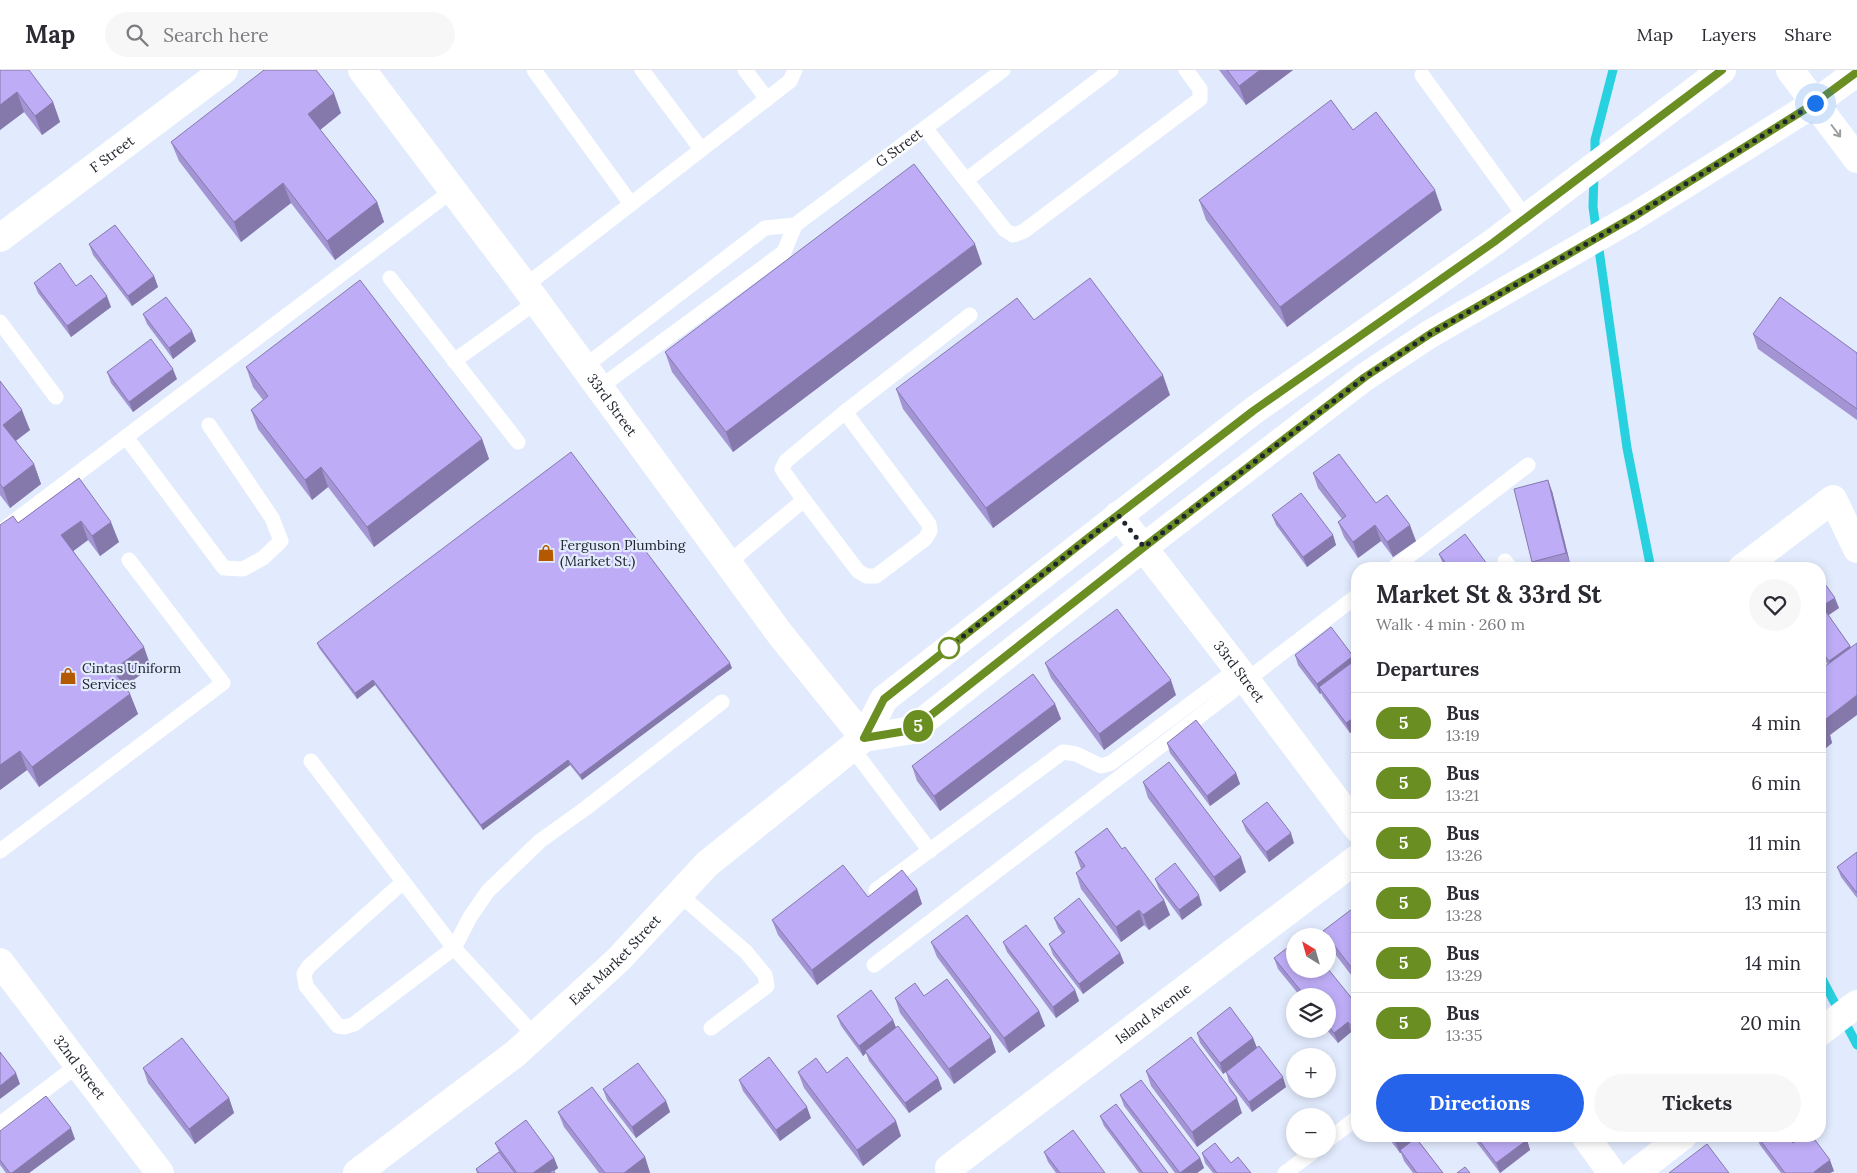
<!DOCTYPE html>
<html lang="en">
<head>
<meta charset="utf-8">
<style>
  :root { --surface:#fff; --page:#f7f7f7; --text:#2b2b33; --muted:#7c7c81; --line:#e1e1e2; --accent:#2563eb }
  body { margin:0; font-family:Lora,serif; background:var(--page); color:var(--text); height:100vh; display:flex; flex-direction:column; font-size:19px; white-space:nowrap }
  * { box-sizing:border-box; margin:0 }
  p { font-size:16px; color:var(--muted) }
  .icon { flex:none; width:28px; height:28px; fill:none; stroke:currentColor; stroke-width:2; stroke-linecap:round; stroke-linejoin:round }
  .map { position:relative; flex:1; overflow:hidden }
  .details { position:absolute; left:1351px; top:492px; width:475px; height:580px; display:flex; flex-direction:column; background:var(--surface); border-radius:20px; box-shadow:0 2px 8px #0003 }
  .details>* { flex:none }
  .badge { padding:0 10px; border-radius:16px; font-size:18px; line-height:32px }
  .needle { width:32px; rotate:323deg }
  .fabs { position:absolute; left:1286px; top:858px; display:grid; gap:10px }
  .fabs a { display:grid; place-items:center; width:50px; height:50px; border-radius:50%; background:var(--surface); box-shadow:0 2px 8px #0003; font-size:25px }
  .you { position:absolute; width:25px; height:25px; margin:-12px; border:4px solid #fff; border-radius:50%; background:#1a73e8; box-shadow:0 0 0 8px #1a73e833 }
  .map>.badge { position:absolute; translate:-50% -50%; box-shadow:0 0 0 2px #fff }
  h2 { padding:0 25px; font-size:19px; line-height:45px }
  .round { display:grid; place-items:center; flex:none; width:52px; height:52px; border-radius:26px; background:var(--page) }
  .overview { display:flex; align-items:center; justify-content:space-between; height:85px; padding:0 25px }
  h1 { font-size:24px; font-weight:800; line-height:38px }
  .button { display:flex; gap:10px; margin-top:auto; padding:10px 25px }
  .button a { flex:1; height:58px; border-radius:30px; background:var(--accent); color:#fff; font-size:20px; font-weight:800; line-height:58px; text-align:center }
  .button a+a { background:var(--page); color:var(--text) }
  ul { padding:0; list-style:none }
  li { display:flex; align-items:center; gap:15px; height:60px; padding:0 25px; border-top:1px solid var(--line) }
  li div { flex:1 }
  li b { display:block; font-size:19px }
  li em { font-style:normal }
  li .badge { min-width:55px; font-weight:700; text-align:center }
  header { display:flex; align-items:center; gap:30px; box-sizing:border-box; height:70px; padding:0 25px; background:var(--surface); border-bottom:1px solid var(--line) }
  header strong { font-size:24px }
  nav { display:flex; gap:28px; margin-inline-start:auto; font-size:18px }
  .search { width:350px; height:45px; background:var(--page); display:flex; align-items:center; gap:12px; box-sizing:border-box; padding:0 18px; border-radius:28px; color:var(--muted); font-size:19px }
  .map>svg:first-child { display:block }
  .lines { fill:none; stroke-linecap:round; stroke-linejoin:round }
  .stream { stroke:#28d1e0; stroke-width:9 }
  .service { stroke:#fff; stroke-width:15 }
  .minor { stroke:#fff; stroke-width:28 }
  .secondary { stroke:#fff; stroke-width:28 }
  .primary { stroke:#fff; stroke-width:28 }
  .motorway { stroke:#fff; stroke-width:28 }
  .wall { fill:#a395d4 }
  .shaded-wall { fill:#8579ac }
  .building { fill:#beadf6; stroke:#8579ac }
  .oneway { stroke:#9b9da0 }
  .line-casing { stroke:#fff; stroke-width:11 }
  .line { stroke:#6b8e23; stroke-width:8 }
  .walk { stroke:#21252d; stroke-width:5; stroke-dasharray:0 9 }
  .stop-dot { fill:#fff; stroke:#6b8e23; stroke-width:2.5 }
  .labels { text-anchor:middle; stroke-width:4.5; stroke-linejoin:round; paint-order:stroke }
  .street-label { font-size:14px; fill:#21252d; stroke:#e2ebfd }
  .poi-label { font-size:14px; fill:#21252d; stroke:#e2ebfd; text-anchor:start }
</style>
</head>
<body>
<header>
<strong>Map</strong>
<div class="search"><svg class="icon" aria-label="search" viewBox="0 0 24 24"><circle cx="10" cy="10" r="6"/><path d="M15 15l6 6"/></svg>Search here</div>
<nav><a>Map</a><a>Layers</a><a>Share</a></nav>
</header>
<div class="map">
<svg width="1857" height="1103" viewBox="0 0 1857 1103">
  <rect width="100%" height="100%" fill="#e2ebfd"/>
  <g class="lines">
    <!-- stream -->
    <path class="stream" d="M1595,90V70L1613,0
      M1594,103L1593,137L1627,378L1651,499
      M1820,905L1857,975"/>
    <!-- service -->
    <g class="service">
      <path d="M534,0L631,134"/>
      <path d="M642,0L701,79"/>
      <path d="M745,0L767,29"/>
      <path d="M1422,5L1526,148"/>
      <path d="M925,58L1005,160L1013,165L1024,161L1200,29V19L1186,0"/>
      <path d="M966,110L1111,0"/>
      <path d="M390,208L518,372"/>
      <path d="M525,216L790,11L795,0"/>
      <path d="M0,252L56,327"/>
      <path d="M454,291L536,232"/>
      <path id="s1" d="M584,297L765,158L795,155L1003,0"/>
      <path d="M599,318L784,182L795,155"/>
      <path d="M126,367L224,498L243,499L263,488L281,471L272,448L209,355"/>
      <path d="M804,430L785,404L782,399L786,391L845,342L970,245"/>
      <path d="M0,462L453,120"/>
      <path d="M1505,491L1511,499"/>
      <path d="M728,493L804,430L858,501L866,506H876L925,469L930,461L929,454L845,342"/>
      <path d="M1392,499L1528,395"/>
      <path d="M852,678L930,781"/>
      <path d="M311,691L454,878L535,966"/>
      <path d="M0,781L223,613L129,490"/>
      <path d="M403,812L309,896L304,904L306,916L338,956L345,957L354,954L454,878L470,847L488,821L540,771L586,738L722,632"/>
      <path d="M876,820L1063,682L1076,684L1101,696L1111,693L1237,599"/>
      <path d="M679,824L746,882L765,905L767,916L711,958"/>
      <path d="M874,895L1358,525"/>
      <path d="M0,1054L78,995"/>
      <path d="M1328,1070L1358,1047"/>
      <path d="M1285,1103L1317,1079"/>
    </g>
    <!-- minor -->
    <g class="minor">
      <path id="s2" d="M362,0L525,216L780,564L864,668"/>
      <path id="s3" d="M0,168L224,0"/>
      <path id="s4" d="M1118,445L1246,610L1358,759"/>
      <path d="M1741,499L1833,429L1857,479"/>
      <path d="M1820,962L1857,934"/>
      <path d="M1585,1066L1612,1103"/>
      <path id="s5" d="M949,1098L1358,788"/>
      <path d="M1635,1103L1683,1066"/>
    </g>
    <!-- secondary -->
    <path class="secondary" id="s6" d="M0,892L160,1103"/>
    <!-- primary -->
    <g class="primary">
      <path d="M864,668L912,660L1144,477L1365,307L1430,264L1633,147L1815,33L1857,2"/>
      <path id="s7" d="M357,1103L515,984L619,889L707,794L864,668L884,629L1253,341L1494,172L1722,0"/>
    </g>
    <!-- motorway -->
    <path class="motorway" d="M1790,0L1857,89
      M1853,0L1857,6"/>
  </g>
  <!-- wall -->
  <path class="wall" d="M0,0L53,32L60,52L42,65L24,42L0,60Z
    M1219,0H1293L1246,35Z
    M341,43L320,60L377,132L384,152L335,190L291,133L241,172L179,91L171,72Z
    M1199,130L1442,140L1287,257L1206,150Z
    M89,174L154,206L158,217L132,236L93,185Z
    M982,194L733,382L672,302L665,282Z
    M34,213L76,216L111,237L71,267L38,223Z
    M143,244L196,271L173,289L147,254Z
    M1034,250L1170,325L993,458L903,339L896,319Z
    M1753,264L1857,283V350L1758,279Z
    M246,297L482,369L489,389L374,477L328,417L312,430L258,359L251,340L263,330L253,317Z
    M107,302L177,309L133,342L111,313Z
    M0,311L30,360L16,371L34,394L41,414L10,438L0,425Z
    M1313,403L1376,433L1416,471L1393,487L1381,471L1358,488L1344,467L1338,452L1342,449L1318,418Z
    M79,408L119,472L100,486L88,470L73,481L151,597L125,616L130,624L138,644L39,717L27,700L0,720V455L18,453Z
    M1552,421L1570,493L1549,499H1535L1532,492Z
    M1272,445L1333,465L1336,475L1307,497L1276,455Z
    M1439,484L1489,499H1446L1443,494Z
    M1820,507L1839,538L1828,545L1851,577L1830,665L1832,673L1820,683V588L1824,598L1828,595L1820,584Z
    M317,573L732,598L582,710L570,695L483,760L375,615L357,629L319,578Z
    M1295,585L1354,590L1358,588V670L1354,661L1350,663L1323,627L1321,623L1320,624L1298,595Z
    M1045,593L1176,625L1104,680L1051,608Z
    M1055,634L1061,649L940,741L917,711L912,696Z
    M1167,673L1236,703L1240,714L1210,736L1170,683Z
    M1143,712L1246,802L1220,822L1148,728Z
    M1242,751L1294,773L1269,792L1246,761Z
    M1122,779L1164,830L1170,845L1149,860L1144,855L1121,872L1081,819L1076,803L1081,799L1075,782Z
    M1857,782V828L1841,807L1837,797Z
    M1155,809L1202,835L1182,850L1159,819Z
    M917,819L922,834L817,915L778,865L772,850L868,827Z
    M1358,838V914L1329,876L1328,872V866H1325L1323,861Z
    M1054,848L1120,883L1124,893L1083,924L1053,885L1049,874L1062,864L1058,858Z
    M931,872L1039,941L1045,956L1009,983L937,887Z
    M1003,872L1075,920L1079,931L1056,948L1007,882Z
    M1274,888L1295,899L1358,936V970L1351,962L1338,973L1326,959H1328V926H1300L1278,899Z
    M924,926L996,982L954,1014L900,943L895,928Z
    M837,946L893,950L896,958L938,1008L942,1019L909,1043L869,991L866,983L863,986L841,956Z
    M1197,963L1253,968L1257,978L1286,1017L1252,1042L1229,1012L1226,1002L1223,1004L1200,973Z
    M143,998L229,1028L234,1043L195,1074L148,1013Z
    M1146,1001L1242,1043L1197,1077L1151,1016Z
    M798,1002L827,1003L901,1066L863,1096L804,1018Z
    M739,1010L811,1048L780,1071L743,1021Z
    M603,1019L666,1031L670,1042L636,1068L607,1030Z
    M1120,1025L1200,1088L1204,1098L1197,1103H1175L1124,1036Z
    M558,1042L645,1087L650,1103H599L564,1057Z
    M1100,1046L1168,1103H1139L1104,1056Z
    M0,1061L75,1069L29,1103H6L0,1095Z
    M1387,1066H1422L1418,1070L1443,1103H1413L1404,1091L1401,1083H1400Z
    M1472,1066H1524L1527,1070L1530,1080L1500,1103Z
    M1756,1066H1788L1793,1073L1834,1101L1830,1103H1781L1760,1075Z
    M495,1073L554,1088L558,1098L554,1101L555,1103H477L476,1099L499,1082Z
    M1044,1082L1105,1103H1056L1048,1092Z
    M1202,1083L1231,1093L1251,1103H1213L1205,1093Z"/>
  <!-- shaded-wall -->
  <path class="shaded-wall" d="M1260,0H1293L1246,35L1239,16Z
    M17,22L24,42L0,60V35Z
    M334,23L341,43L315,64L308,44Z
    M53,32L60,52L42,65L35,46Z
    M283,113L291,133L241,172L234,152Z
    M1435,120L1442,140L1287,257L1280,237Z
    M377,132L384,152L335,190L327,171Z
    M975,174L982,194L733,382L726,362Z
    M154,206L158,217L132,236L128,226Z
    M107,226L111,237L71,267L67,256Z
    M192,261L196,271L173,289L169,278Z
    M173,299L177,309L133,342L129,332Z
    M1163,305L1170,325L993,458L986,438Z
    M22,340L30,360L11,374L3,355Z
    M482,369L489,389L374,477L367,457Z
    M34,394L41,414L10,438L3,418Z
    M321,397L328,417L312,430L305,410Z
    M1548,410L1552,421L1570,493L1566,483Z
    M81,451L88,470L68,485L61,465Z
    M111,452L119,472L100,486L92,466Z
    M1375,455L1381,471L1358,488L1353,472Z
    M1410,455L1416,471L1393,487L1387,472Z
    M1333,465L1336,475L1307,497L1303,487Z
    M1487,494L1489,499H1481Z
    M1835,528L1839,538L1826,547L1822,536Z
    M1850,576L1854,586L1833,602L1829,591Z
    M144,577L151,597L120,620L113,600Z
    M1353,586L1357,597L1319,617L1321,623L1320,624L1317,614Z
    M1821,589L1825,599L1820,603V590Z
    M730,593L732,598L582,710L580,705Z
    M373,610L375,615L357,629L355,623Z
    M1171,610L1176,625L1104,680L1099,664Z
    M130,624L138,644L39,717L32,697Z
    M1857,625V645L1830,665L1832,673L1820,683V663L1822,652Z
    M1055,634L1061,649L940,741L934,726Z
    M1358,645V658L1350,663L1346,653Z
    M20,681L27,700L0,720V695Z
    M568,690L570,695L483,760L481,755Z
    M1236,703L1240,714L1210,736L1207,726Z
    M1291,763L1294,773L1269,792L1266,782Z
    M1241,787L1246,802L1220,822L1214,807Z
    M917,819L922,834L817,915L812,900Z
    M1199,825L1202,835L1182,850L1179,840Z
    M1164,830L1170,845L1149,860L1143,845Z
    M1139,840L1144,855L1121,872L1116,857Z
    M1120,883L1124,893L1083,924L1079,914Z
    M1075,920L1079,931L1056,948L1053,937Z
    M1039,941L1045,956L1009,983L1004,968Z
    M893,950L897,960L865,981L866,983L863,986L859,976Z
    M1348,952L1351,962L1338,973L1334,963Z
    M1358,956L1357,970L1354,959Z
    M991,967L996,982L954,1014L949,999Z
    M1253,968L1257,978L1223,1004L1220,993Z
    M16,1003L20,1014L0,1029V1016Z
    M1283,1007L1286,1017L1252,1042L1249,1032Z
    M938,1008L942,1019L909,1043L905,1033Z
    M229,1028L234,1043L195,1074L189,1059Z
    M1237,1028L1242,1043L1197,1077L1192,1062Z
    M666,1031L670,1042L636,1068L632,1057Z
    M807,1037L811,1048L780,1071L776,1060Z
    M896,1051L901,1066L863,1096L857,1080Z
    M71,1058L75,1069L29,1103H12Z
    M1405,1066H1422L1401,1082L1400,1080L1401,1083H1400L1396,1073Z
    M1527,1070L1530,1080L1500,1103L1496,1093Z
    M645,1087L650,1103H624Z
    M554,1088L558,1098L551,1103H533Z
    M1200,1088L1204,1098L1197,1103H1180Z
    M1830,1090L1834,1101L1830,1103H1814V1102Z"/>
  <!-- building -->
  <path class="building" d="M0,0H29L53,32L35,46L17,22L0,35Z
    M264,0H316L334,23L308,44L377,132L327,171L283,113L234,152L171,72Z
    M1227,0H1260L1239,16Z
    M1331,30L1353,60L1376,42L1435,120L1280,237L1199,130Z
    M914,94L975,174L726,362L665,282Z
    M115,155L154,206L128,226L89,174Z
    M60,193L76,216L91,205L107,226L67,256L34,213Z
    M1090,208L1163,305L986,438L896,319L1017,228L1034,250Z
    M360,210L482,369L367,457L321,397L305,410L251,340L268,326L246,297Z
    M166,227L192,261L169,278L143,244Z
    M1780,227L1857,283V339L1753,264Z
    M151,269L173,299L129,332L107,302Z
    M0,311L22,340L3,355L34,394L3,418L0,414Z
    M571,382L730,593L580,705L568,690L481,755L373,610L355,623L317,573Z
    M1339,384L1376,433L1387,425L1410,455L1387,472L1375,455L1353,472L1338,452L1346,446L1313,403Z
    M79,408L111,452L92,466L81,451L61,465L144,577L113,600L130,624L32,697L20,681L0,695V455L13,446L18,453Z
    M1548,410L1566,483L1532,492L1514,419Z
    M1301,423L1333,465L1303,487L1272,445Z
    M1465,464L1487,494L1481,499H1450L1439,484Z
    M1820,507L1835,528L1822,536L1850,576L1829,591L1820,579Z
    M1117,539L1171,610L1099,664L1045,593Z
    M1331,557L1353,586L1317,614L1295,585Z
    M1857,573V625L1822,652L1827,658L1820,663V600Z
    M1358,588V645L1346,653L1319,617Z
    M1033,604L1055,634L934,726L912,696Z
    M1196,650L1236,703L1207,726L1167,673Z
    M1358,656V665L1353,659Z
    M1169,692L1241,787L1214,807L1143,712Z
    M1267,732L1291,763L1266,782L1242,751Z
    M1107,758L1122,779L1125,777L1164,830L1143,845L1139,840L1116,857L1076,803L1085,796L1075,782Z
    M1857,782V823L1837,797Z
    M1175,793L1199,825L1179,840L1155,809Z
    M843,795L868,827L902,800L917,819L812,900L772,850Z
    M1079,828L1120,883L1079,914L1049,874L1065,862L1054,848Z
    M1356,836L1358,838V906L1323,861Z
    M967,845L1039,941L1004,968L931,872Z
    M1026,855L1075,920L1053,937L1003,872Z
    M1287,878L1295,888V899H1328L1358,936V956L1354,959L1348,952L1334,963L1328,955V926H1305L1274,888Z
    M947,909L991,967L949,999L895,928L915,913L924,926Z
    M871,920L893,950L859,976L837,946Z
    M1230,937L1253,968L1220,993L1197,963Z
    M898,956L938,1008L905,1033L865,981Z
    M1191,967L1237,1028L1192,1062L1146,1001Z
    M182,968L229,1028L189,1059L143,998Z
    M1259,976L1283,1007L1249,1032L1226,1002Z
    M0,982L16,1003L0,1016Z
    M769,987L807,1037L776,1060L739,1010Z
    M847,987L896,1051L857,1080L798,1002L816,988L827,1003Z
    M638,993L666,1031L632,1057L603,1019Z
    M1141,1010L1200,1088L1180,1103L1120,1025Z
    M592,1017L645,1087L624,1103H605L558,1042Z
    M46,1026L71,1058L12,1103H10L0,1090V1061Z
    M1116,1034L1168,1103H1143L1100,1046Z
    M526,1050L554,1088L533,1103H517L495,1073Z
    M1073,1060L1105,1103H1060L1044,1082Z
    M1391,1066H1405L1396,1073Z
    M1476,1066H1524L1527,1070L1496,1093Z
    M1757,1066H1788L1793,1073L1802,1066H1812L1830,1090L1814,1102L1815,1103H1785Z
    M1416,1068L1443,1103H1417L1400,1080Z
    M1215,1073L1231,1093L1238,1087L1251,1103H1217L1202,1083Z
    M1707,1074L1729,1103H1669Z
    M499,1082L515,1103H479L476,1099Z
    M1465,1097L1470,1103H1457Z
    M553,1100L555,1103H549Z"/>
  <!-- one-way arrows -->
  <defs><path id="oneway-shaft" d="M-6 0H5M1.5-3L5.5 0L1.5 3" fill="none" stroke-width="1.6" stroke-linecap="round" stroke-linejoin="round" transform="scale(1.25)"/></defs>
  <use class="oneway" href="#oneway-shaft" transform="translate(1836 61) rotate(53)"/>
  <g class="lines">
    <!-- line casing -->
    <g class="line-casing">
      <path id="line" d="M1722,0L1494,172L1253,341L1088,468L884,629L864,668L912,660L1144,477L1365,307L1430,264L1633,147L1815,33L1857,2"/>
    </g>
    <!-- line -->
    <use href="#line" class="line"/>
    <!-- walk -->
    <path class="walk" d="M949,578L942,583L1118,445L1144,477L1365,307L1430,264L1633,147L1815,33"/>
  </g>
  <!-- icons -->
  <defs>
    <g id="shop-bare" transform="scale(1.35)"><path d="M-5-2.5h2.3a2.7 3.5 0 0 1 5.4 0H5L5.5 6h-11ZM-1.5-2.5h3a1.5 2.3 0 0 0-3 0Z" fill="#b55900" stroke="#e2ebfd" stroke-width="2.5" paint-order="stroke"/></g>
  </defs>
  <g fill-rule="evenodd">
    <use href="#shop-bare" x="546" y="483"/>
    <use href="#shop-bare" x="68" y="606"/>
  </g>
  <!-- markers -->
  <circle class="stop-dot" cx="949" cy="578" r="10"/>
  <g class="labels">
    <!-- street labels -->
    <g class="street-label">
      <text dy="5" stroke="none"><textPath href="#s1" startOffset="388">G Street</textPath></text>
      <text dy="5" stroke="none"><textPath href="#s3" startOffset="140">F Street</textPath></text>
      <text dy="5" stroke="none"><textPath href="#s2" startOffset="418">33rd Street</textPath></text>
      <text dy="5" stroke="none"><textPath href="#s4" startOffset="198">33rd Street</textPath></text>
      <text dy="5" stroke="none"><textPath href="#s7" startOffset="335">East Market Street</textPath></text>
      <text dy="5" stroke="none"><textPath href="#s5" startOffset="256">Island Avenue</textPath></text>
      <text dy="5" stroke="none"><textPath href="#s6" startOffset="132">32nd Street</textPath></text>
    </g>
    <!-- poi labels -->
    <g class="poi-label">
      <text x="560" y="480">Ferguson Plumbing<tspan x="560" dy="16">(Market St.)</tspan></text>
      <text x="82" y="603">Cintas Uniform<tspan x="82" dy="16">Services</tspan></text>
    </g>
  </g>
</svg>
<div class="fabs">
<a><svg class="needle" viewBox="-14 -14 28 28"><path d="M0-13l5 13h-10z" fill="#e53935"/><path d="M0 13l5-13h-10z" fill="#7c7c81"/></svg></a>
<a><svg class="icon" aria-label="layers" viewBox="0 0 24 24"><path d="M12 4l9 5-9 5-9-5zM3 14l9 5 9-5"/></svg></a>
<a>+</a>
<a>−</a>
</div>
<div class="you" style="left:1815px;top:33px"></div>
<b class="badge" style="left:918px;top:656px;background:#6b8e23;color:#fff">5</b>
<section class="details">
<div class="overview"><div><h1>Market St &amp; 33rd St</h1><p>Walk · 4 min · 260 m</p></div><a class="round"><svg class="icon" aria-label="heart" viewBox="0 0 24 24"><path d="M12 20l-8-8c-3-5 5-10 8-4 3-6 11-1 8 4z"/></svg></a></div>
<h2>Departures</h2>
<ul>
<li><span class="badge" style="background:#6b8e23;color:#fff">5</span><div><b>Bus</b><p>13:19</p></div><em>4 min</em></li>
<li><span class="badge" style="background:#6b8e23;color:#fff">5</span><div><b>Bus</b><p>13:21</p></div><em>6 min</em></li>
<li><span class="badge" style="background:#6b8e23;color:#fff">5</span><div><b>Bus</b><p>13:26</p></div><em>11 min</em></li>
<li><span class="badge" style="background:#6b8e23;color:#fff">5</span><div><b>Bus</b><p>13:28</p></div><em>13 min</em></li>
<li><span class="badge" style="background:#6b8e23;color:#fff">5</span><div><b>Bus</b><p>13:29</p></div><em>14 min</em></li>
<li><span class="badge" style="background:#6b8e23;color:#fff">5</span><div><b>Bus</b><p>13:35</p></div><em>20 min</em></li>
</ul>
<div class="button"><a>Directions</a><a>Tickets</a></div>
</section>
</div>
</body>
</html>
